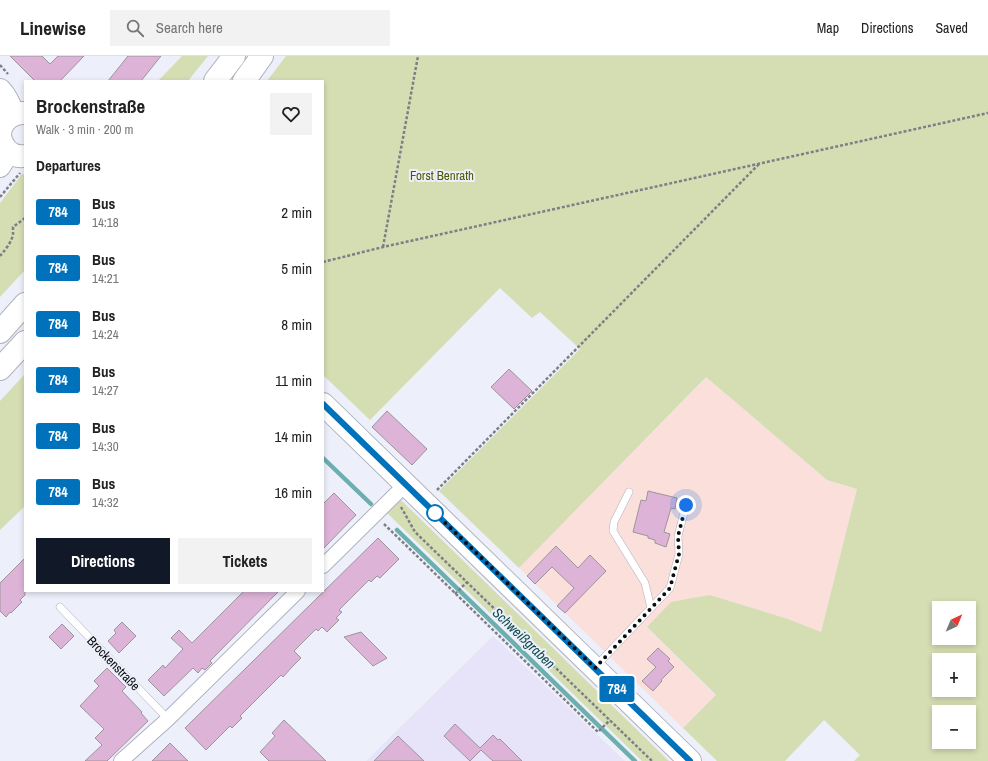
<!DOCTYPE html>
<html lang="en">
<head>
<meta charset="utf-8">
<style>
  :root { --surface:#fff; --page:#f2f2f2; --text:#222; --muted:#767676; --line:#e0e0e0; --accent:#111827 }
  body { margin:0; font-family:"Archivo Narrow",sans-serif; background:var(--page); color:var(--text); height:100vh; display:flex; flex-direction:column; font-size:15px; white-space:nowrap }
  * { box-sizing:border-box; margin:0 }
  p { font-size:13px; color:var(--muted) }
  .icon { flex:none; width:22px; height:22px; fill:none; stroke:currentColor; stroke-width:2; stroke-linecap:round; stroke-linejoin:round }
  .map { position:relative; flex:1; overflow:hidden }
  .panel { position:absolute; left:24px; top:24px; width:300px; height:512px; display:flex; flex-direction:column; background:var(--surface); border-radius:0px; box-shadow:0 2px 6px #0003 }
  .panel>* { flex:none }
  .badge { padding:0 8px; border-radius:3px; font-size:14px; line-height:26px }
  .needle { width:26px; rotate:44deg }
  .controls { position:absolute; left:932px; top:545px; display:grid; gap:8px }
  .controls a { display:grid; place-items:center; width:44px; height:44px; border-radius:0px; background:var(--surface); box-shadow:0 2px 6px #0003; font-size:20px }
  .you { position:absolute; width:20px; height:20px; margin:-10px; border:3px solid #fff; border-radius:50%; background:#1a73e8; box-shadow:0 0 0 6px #1a73e833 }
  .map>.badge { position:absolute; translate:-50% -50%; box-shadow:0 0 0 2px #fff }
  h2 { padding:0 12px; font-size:15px; line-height:36px }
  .round { display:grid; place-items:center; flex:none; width:42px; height:42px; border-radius:0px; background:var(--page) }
  .summary { display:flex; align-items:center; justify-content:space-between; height:68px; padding:0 12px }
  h1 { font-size:19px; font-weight:700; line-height:30px }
  .button { display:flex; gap:8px; margin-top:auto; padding:8px 12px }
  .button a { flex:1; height:46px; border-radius:0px; background:var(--accent); color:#fff; font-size:16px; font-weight:700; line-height:46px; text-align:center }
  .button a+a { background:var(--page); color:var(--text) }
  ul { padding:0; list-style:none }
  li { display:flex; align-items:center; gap:12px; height:56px; padding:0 12px }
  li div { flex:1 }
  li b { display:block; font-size:15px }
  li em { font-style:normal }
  li .badge { min-width:44px; font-weight:700; text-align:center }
  header { display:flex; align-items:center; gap:24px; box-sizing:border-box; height:56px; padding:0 20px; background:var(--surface); border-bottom:1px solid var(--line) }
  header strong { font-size:19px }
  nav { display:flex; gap:22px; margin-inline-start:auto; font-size:14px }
  .search { width:280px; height:36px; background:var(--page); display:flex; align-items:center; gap:10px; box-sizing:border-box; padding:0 14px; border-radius:0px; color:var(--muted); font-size:15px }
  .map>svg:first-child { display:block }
  .commercial { fill:#fadfdb }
  .industrial { fill:#e7e3f9 }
  .green { fill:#d5ddb3; fill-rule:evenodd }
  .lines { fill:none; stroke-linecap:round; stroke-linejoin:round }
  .stream { stroke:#6daeae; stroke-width:4.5 }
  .building { fill:#ddb4d8; stroke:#9c949b }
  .service-casing { stroke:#afb1bb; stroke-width:8 }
  .minor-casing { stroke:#afb1bb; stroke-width:16 }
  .secondary-casing { stroke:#afb1bb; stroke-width:22 }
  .primary-casing { stroke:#afb1bb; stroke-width:24 }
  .motorway-casing { stroke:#afb1bb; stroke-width:24 }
  .path { stroke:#7d7f86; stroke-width:2.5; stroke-dasharray:3 2; stroke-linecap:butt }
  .service { stroke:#fff; stroke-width:7 }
  .minor { stroke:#fff; stroke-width:14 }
  .secondary { stroke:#fff; stroke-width:20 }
  .primary { stroke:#fff; stroke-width:22 }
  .motorway { stroke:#fff; stroke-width:22 }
  .line-casing { stroke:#fff; stroke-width:9 }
  .line { stroke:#0072bc; stroke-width:6 }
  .walk { stroke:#0b0c0f; stroke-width:4; stroke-dasharray:0 7.2 }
  .stop-dot { fill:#fff; stroke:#0072bc; stroke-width:2 }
  .labels { text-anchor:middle; stroke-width:4; stroke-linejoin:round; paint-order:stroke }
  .park-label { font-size:13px; fill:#4f5706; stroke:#edf0fa }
  .street-label { font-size:13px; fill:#0b0c0f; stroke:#edf0fa }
  .water-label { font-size:14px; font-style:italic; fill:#0c494a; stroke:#edf0fa }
</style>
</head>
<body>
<header>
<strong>Linewise</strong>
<div class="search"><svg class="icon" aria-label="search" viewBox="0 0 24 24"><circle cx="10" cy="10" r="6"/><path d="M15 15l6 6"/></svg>Search here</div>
<nav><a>Map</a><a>Directions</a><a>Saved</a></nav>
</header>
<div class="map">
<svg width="988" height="705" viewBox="0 0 988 705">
  <rect width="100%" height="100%" fill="#edf0fa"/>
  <!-- commercial -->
  <path class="commercial" d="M706,321L827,424L857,433L821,576L788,563L710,539L647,571L716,640L683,672L519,512Z"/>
  <!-- industrial -->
  <path class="industrial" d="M493,580L625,705H366Z"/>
  <!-- green -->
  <path class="green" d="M182,0H208L188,25H158Z
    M286,0H988V705H854L860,699L824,664L785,705H717L683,672L716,639L647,571L671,546L710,539L788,563L821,576L857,433L827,424L706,321L519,512L439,435L580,293L540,256L532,262L500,232L370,364L323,319V25H267ZM939,552H969V582H939ZM939,604H969V634H939ZM939,656H969V686H939Z
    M22,118L25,119V214L0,241V147Z
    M25,318V450L0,474V345Z
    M401,444L669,705H642L387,457Z"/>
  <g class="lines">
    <!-- stream -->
    <path class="stream" d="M323,402L371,448
      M397,474L635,705"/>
  </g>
  <!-- building -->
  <path class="building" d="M10,0H42L50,8L58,0H84L60,25H35Z
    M128,0H161L141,25H108Z
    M509,313L532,335L514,353L491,331Z
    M387,355L427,393L412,409L372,371Z
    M648,435L677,442L675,453L671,452L664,476L670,478L666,491L655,487V484L648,482V480L633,476L641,444L646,445Z
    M334,437L356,459L323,493V448Z
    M378,482L399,503L380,522L377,520L371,526L369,524L339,554L342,556L336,562L339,564L327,576L322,571L318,575L316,573L294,595L301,602L292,611L283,621L281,619L240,660L242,662L232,672L230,670L206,694L185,672Z
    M556,490L578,512L590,499L606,515L565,557L557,550L574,532L552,511L535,528L527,520Z
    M25,502V539L20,544L22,546L11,557L10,556L6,561L0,555V527Z
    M244,535H279L210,605L212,607L205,614L202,612L198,617L193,612L164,640L148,624L163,609L165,612L183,593L171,582L179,574L192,587Z
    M122,566L136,580L119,597L108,585L116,577L114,574Z
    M62,568L74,580L61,593L49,581Z
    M361,576L387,602L373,610L344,581Z
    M658,592L670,603L668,605L674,611L661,624L662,625L653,635L642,625L656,611L647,603Z
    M107,612L126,631L122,635L142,656L141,657L148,665L107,705H85L102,689L95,682L104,673L80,650L99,630L94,625Z
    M284,664L326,705H269L260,696L275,680L272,677Z
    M455,668L480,692L493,679L498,684L500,683L522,705H493L481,694L470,705L444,680Z
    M398,680L424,705H374Z
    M170,687L188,705H152Z"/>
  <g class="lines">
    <!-- service casing -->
    <g class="service-casing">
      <path id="service" d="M629,436L614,466L613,475L645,527L651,552
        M60,551L168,663
        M596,610L670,532L679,498L678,480L686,449"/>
    </g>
    <!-- minor casing -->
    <g class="minor-casing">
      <path id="minor" d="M323,510L406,428
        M121,705L168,663L298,535"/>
    </g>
    <!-- secondary casing -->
    <g class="secondary-casing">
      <path id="secondary" d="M0,111L9,97"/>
    </g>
    <!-- primary casing -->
    <g class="primary-casing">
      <path id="primary" d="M0,34C7,41 10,49 13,58
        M0,78C1,65 12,56 25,57
        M0,81C3,93 12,102 25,100
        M323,348L690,705"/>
    </g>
    <!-- motorway casing -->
    <g class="motorway-casing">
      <path id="motorway" d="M215,25L234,0
        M244,25L262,0
        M0,276L25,248
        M0,313L25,286"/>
    </g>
    <!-- path -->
    <path class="path" d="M0,9L8,18
      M0,141L20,117
      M383,191L418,0
      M0,200C5,194 12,186 13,178C13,176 13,174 13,171L25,162
      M323,206L383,191L988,57
      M437,434L760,107
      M401,451L415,476L652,705
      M384,468L598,676L610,664
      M455,538L467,526"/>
    <!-- service -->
    <use href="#service" class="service"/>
    <!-- minor -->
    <use href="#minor" class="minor"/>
    <!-- secondary -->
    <use href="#secondary" class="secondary"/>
    <!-- primary -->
    <use href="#primary" class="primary"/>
    <!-- motorway -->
    <use href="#motorway" class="motorway"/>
  </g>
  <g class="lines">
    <!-- line casing -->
    <g class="line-casing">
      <path id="line" d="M323,348L690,705"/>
    </g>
    <!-- line -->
    <use href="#line" class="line"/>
    <!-- walk -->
    <path class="walk" d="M435,457L595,612L670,532L679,498L678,480L686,449"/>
  </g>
  <!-- markers -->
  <circle class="stop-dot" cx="435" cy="457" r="8"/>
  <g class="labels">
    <!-- park labels -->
    <g class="park-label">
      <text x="442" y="124">Forst Benrath</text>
    </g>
    <!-- street labels -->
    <g class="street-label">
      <text transform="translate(114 607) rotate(46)" y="5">Brockenstraße</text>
    </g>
    <!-- water labels -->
    <g class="water-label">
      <text transform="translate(524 582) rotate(44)" y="5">Schweißgraben</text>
    </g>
  </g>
</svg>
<div class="controls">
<a><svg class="needle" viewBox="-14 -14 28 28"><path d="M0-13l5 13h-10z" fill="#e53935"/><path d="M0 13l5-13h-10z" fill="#767676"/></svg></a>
<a>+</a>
<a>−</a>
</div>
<div class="you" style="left:686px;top:449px"></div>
<b class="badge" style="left:617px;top:633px;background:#0072bc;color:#fff">784</b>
<section class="panel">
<div class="summary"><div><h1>Brockenstraße</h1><p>Walk · 3 min · 200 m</p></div><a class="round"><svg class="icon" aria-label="heart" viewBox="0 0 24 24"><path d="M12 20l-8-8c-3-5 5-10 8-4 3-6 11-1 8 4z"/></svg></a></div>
<h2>Departures</h2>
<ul>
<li><span class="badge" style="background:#0072bc;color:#fff">784</span><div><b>Bus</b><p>14:18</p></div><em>2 min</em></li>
<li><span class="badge" style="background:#0072bc;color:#fff">784</span><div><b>Bus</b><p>14:21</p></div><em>5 min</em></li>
<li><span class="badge" style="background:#0072bc;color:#fff">784</span><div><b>Bus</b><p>14:24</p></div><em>8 min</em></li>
<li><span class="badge" style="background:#0072bc;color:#fff">784</span><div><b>Bus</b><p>14:27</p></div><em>11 min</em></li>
<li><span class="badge" style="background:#0072bc;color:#fff">784</span><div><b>Bus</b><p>14:30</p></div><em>14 min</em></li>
<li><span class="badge" style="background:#0072bc;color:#fff">784</span><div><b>Bus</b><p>14:32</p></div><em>16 min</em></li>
</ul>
<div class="button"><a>Directions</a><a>Tickets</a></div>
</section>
</div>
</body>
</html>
